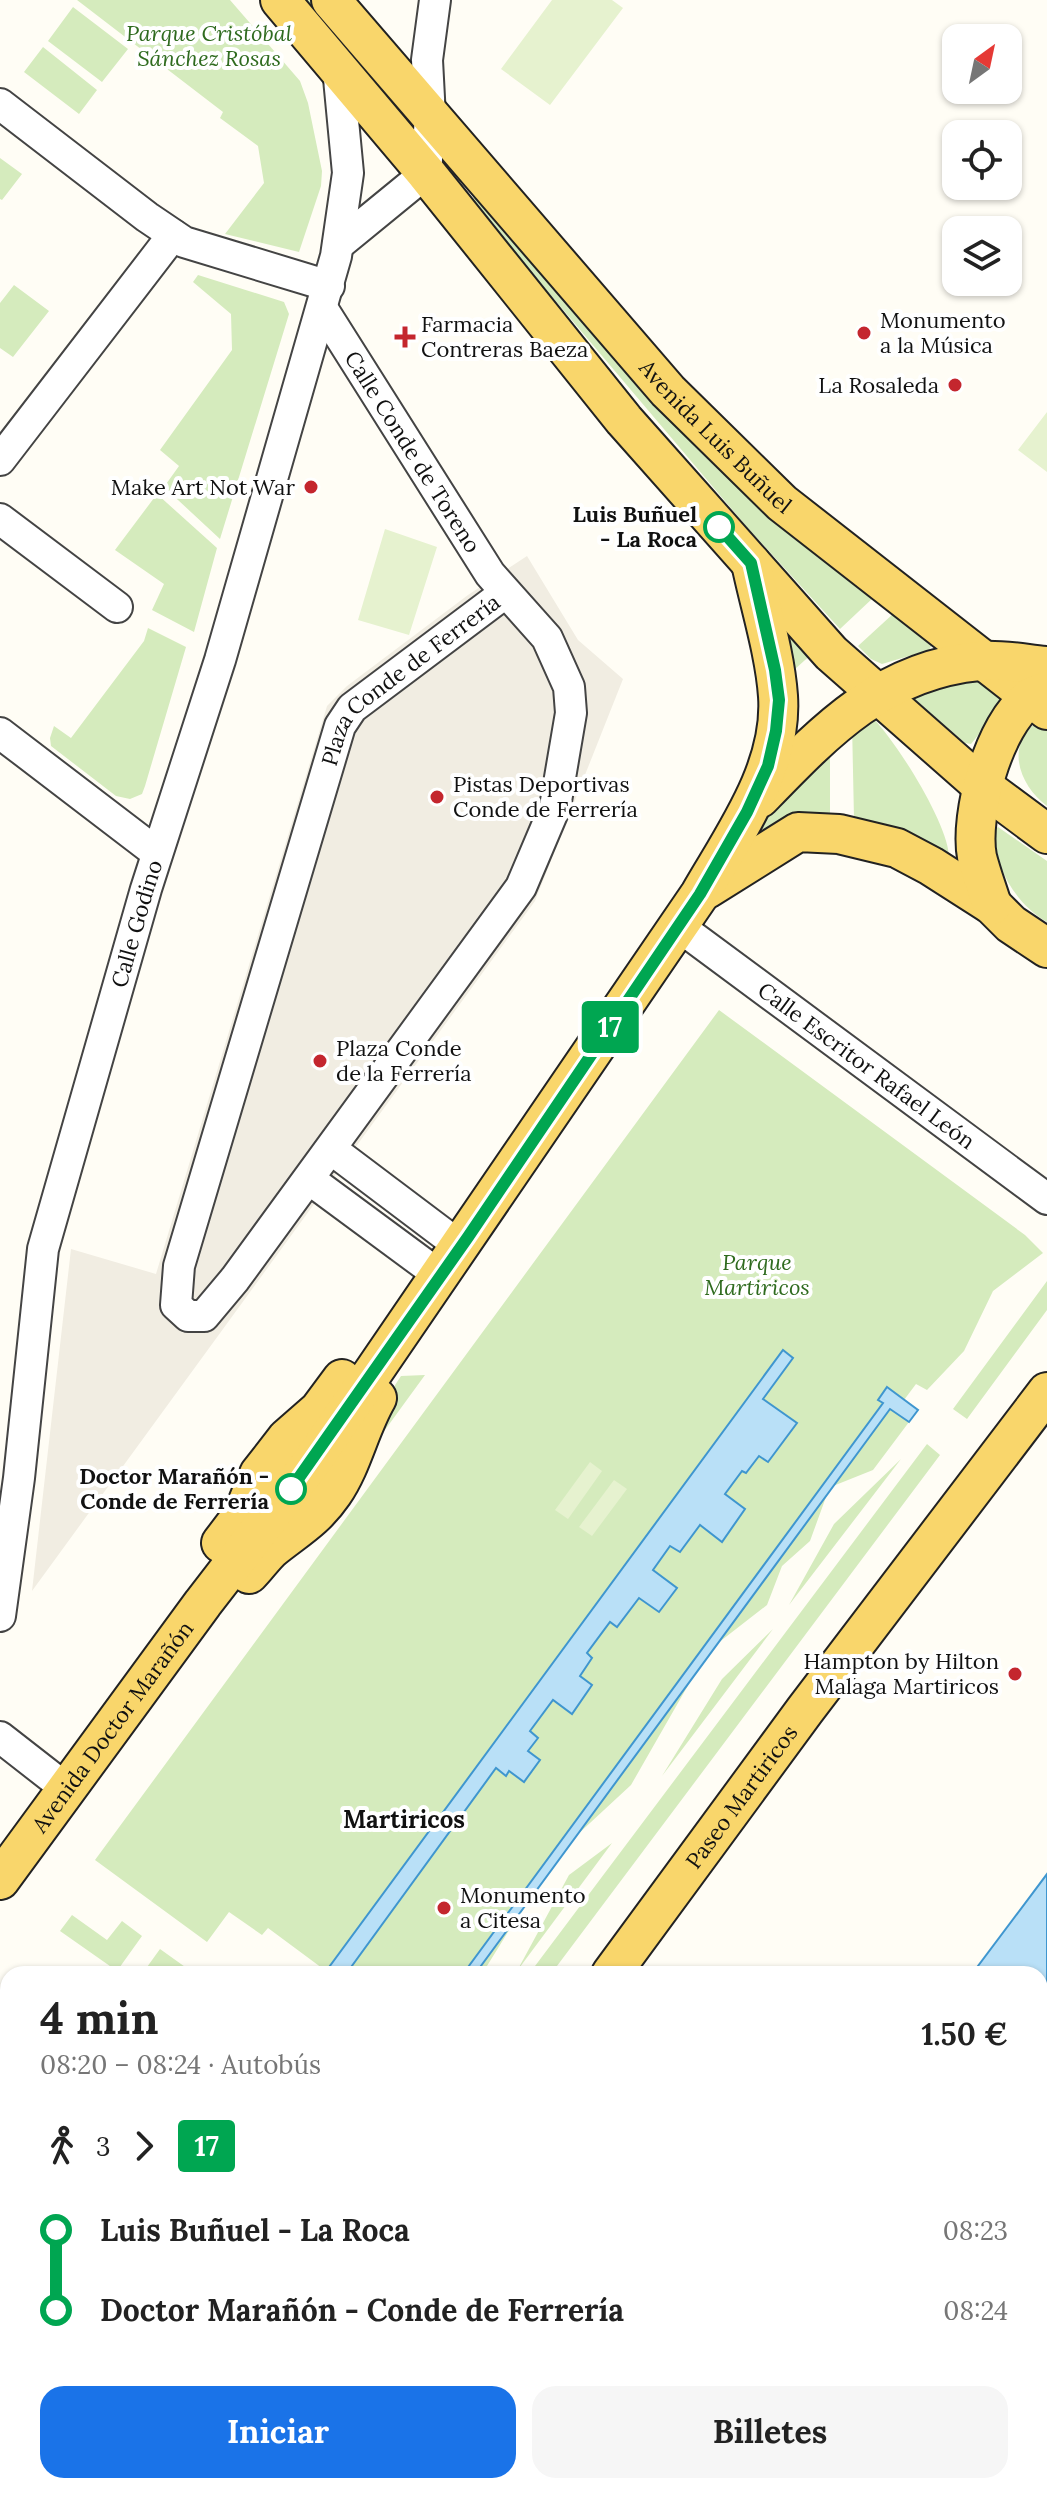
<!DOCTYPE html>
<html lang="es">
<head>
<meta charset="utf-8">
<style>
  :root { --surface:#fff; --page:#f6f6f6; --text:#222; --muted:#767676; --accent:#1a73e8 }
  body { margin:0; font-family:Lora,serif; background:var(--page); color:var(--text); height:100vh; display:flex; flex-direction:column; font-size:30px; white-space:nowrap }
  * { box-sizing:border-box; margin:0 }
  p { font-size:26px; color:var(--muted) }
  .icon { flex:none; width:44px; height:44px; fill:none; stroke:currentColor; stroke-width:2; stroke-linecap:round; stroke-linejoin:round }
  .map { position:relative; flex:1; overflow:hidden }
  .panel { position:absolute; left:0px; top:1966px; width:1048px; height:528px; display:flex; flex-direction:column; background:var(--surface); border-radius:24px 24px 0 0; box-shadow:0 2px 6px #0004 }
  .panel>* { flex:none }
  .badge { padding:0 16px; border-radius:6px; font-size:28px; line-height:52px }
  .needle { width:52px; rotate:33deg }
  .tools { position:absolute; left:942px; top:24px; display:grid; gap:16px }
  .tools a { display:grid; place-items:center; width:80px; height:80px; border-radius:16px; background:var(--surface); box-shadow:0 2px 6px #0004; font-size:40px }
  .map>.badge { position:absolute; translate:-50% -50%; box-shadow:0 0 0 4px #fff }
  .legs { display:flex; align-items:center; gap:12px; height:88px; padding:0 40px; font-size:26px }
  .legs p { margin-inline-start:auto }
  .overview { display:flex; align-items:center; justify-content:space-between; height:136px; padding:0 40px }
  h1 { font-size:44px; font-weight:700; line-height:60px }
  .primary-button { display:flex; gap:16px; margin-top:auto; padding:16px 40px }
  .primary-button a { flex:1; height:92px; border-radius:24px; background:var(--accent); color:#fff; font-size:32px; font-weight:700; line-height:92px; text-align:center }
  .primary-button a+a { background:var(--page); color:var(--text) }
  ul { padding:0 40px; list-style:none }
  li { display:flex; align-items:center; gap:28px; height:80px; font-size:30px }
  li i { display:grid; place-items:center; width:12px; height:100%; margin:0 10px; background:currentColor }
  li i::after { content:''; width:20px; height:20px; margin:-10px; border:6px solid; border-radius:50%; background:var(--surface) }
  li p { margin-inline-start:auto }
  li:first-child i { background:linear-gradient(#0000 50%,currentColor 0) }
  li:last-child i { background:linear-gradient(currentColor 50%,#0000 0) }
  .map>svg:first-child { display:block }
  .green { fill:#d5ebbd }
  .pitch { fill:#e6f2cf }
  .plaza { fill:#f1ede2 }
  .water { fill:#b9e0f7; stroke:#3f96cf; stroke-width:2 }
  .lines { fill:none; stroke-linecap:round; stroke-linejoin:round }
  .minor-casing { stroke:#444; stroke-width:34 }
  .major-casing { stroke:#222; stroke-width:42 }
  .minor { stroke:#fff; stroke-width:30 }
  .major { stroke:#f9d66b; stroke-width:38 }
  .line-1-casing { stroke:#fff; stroke-width:18 }
  .line-1 { stroke:#00a651; stroke-width:12 }
  .poi-dot { fill:#c4262e; stroke:#fff; stroke-width:3 }
  .stop-1-dot { fill:#fff; stroke:#00a651; stroke-width:4 }
  .labels { text-anchor:middle; stroke-width:8; stroke-linejoin:round; paint-order:stroke }
  .park-label { font-size:22px; font-style:italic; fill:#2f6b1f; stroke:#fff }
  .poi-label { font-size:22px; fill:#111; stroke:#fff; text-anchor:start }
  .street-label { font-size:22px; fill:#111; stroke:#fff }
  .stop-label { font-size:22px; font-weight:bold; fill:#111; stroke:#fff; text-anchor:end }
  .neighbourhood-label { font-size:24px; font-weight:bold; fill:#111; stroke:#fff }
</style>
</head>
<body>
<div class="map">
<svg width="1047" height="2494" viewBox="0 0 1047 2494">
  <rect width="100%" height="100%" fill="#fffdf5"/>
  <!-- green -->
  <path class="green" d="M77,0H230L300,81L308,103L322,171L321,186L299,252L225,234L264,183L258,146L220,118L223,112Z
    M301,0H312L422,131L416,136Z
    M73,7L128,49L102,82L48,41Z
    M43,47L97,90L79,114L24,72Z
    M0,158L22,174L2,200L0,199Z
    M475,196C549,280 619,369 698,447C753,501 814,549 874,597L840,629L746,526L471,201Z
    M198,275L284,302L289,314L220,539L164,487L179,466L160,450L232,350L231,314L193,282Z
    M14,285L49,311L13,357L0,348V303Z
    M157,494L217,548L194,632L152,610L164,584L115,550Z
    M894,613L933,643L929,650L882,664L871,659L858,646Z
    M776,621L814,652L785,678Z
    M148,628L186,647L145,786L142,794L130,799L116,796L51,746L50,738L54,726L71,738L144,641Z
    M966,672L1008,698L971,744L965,743L910,695Z
    M871,716C896,741 946,820 949,855L854,819L852,723Z
    M1036,723L1047,727V806C1021,787 1004,747 1036,723Z
    M830,742V815L765,830L759,828L758,820Z
    M998,827L1047,861V922C1014,902 995,868 994,830Z
    M719,1010L1025,1235L1043,1253L993,1291L964,1351L927,1390L916,1384L904,1400L918,1410L873,1470L833,1486L826,1497L810,1541L782,1566L767,1605L718,1643L690,1682L631,1785L577,1835L516,1919L482,1974H324L326,1971L268,1928L262,1935L229,1912L207,1942L95,1860Z
    M1047,1281V1310L967,1419L953,1409Z
    M425,1375L358,1467L374,1417L401,1376Z
    M927,1444L940,1455L551,1974H529Z
    M901,1459L789,1605L834,1524Z
    M773,1629L662,1776L722,1679Z
    M612,1843L517,1971L569,1875Z
    M72,1915L107,1940L122,1921L142,1936L117,1971L60,1931Z
    M160,1949L195,1974H142Z
    M0,2412L8,2418V2477L0,2488Z
    M848,2486H906L899,2494H842Z"/>
  <!-- pitch -->
  <path class="pitch" d="M552,0H612L623,8L550,105L501,69Z
    M1047,412V472L1018,450Z
    M385,529L437,547L409,635L358,620Z
    M590,1462L602,1471L568,1519L555,1510Z
    M614,1480L627,1489L592,1536L579,1527Z"/>
  <!-- plaza -->
  <path class="plaza" d="M527,556L578,640L623,679L535,901L32,1591L71,1249L156,1274L327,706L347,686L468,595Z"/>
  <!-- water -->
  <path class="water" d="M783,1350L793,1358L763,1399L797,1423L768,1462L759,1456L746,1473L742,1471L725,1494L745,1509L722,1542L700,1525L680,1552L670,1546L653,1570L677,1588L659,1612L639,1598L617,1627L610,1622L587,1653L592,1658L580,1676L592,1685L572,1714L553,1700L530,1731L538,1738L528,1751L540,1760L524,1782L509,1771L506,1776L496,1768L346,1974H324Z
    M887,1387L918,1410L909,1422L890,1409L475,1974H463L883,1403L878,1400Z
    M1047,1874V2179L1040,2188V1974H972Z
    M443,2486H473L484,2494H437Z
    M592,2486H820L814,2494H586Z"/>
  <g class="lines">
    <!-- minor casing -->
    <g class="minor-casing">
      <g id="minor">
        <path d="M0,104L147,217L184,242L329,286"/>
        <path d="M338,245L426,173L430,117L427,60L435,0"/>
        <path id="s1" d="M322,308L490,574L547,638L569,687L571,713L555,807L521,887L235,1279L204,1316H188L176,1305L179,1266L340,726L352,708L505,593"/>
        <path d="M0,460L173,235"/>
        <path d="M0,519L117,607"/>
        <path d="M0,733L157,853"/>
        <path id="s2" d="M685,931L1047,1199"/>
        <path d="M331,1149L461,1247"/>
        <path d="M309,1179L439,1275"/>
        <path id="s3" d="M0,1616L19,1478L43,1249L146,889L220,660L336,256L348,173L338,68"/>
        <path d="M0,1737L68,1790"/>
        <path d="M0,2260L8,2266"/>
        <path d="M993,2486L1001,2494"/>
      </g>
    </g>
    <!-- major casing -->
    <g class="major-casing">
      <g id="major">
        <path d="M280,0L426,173L624,420L831,653L981,785L1047,834"/>
        <path id="s4" d="M331,0L668,391L782,503L1047,710"/>
        <path d="M760,798C824,732 882,670 979,661C1001,659 1025,664 1047,666"/>
        <path d="M707,889L798,832L839,834L897,848L931,866L992,905L1011,924L1047,948"/>
        <path d="M992,905C987,889 981,873 977,857C969,815 994,724 1030,698C1034,695 1042,693 1047,691"/>
        <path d="M221,1543L243,1514L259,1474L287,1438L319,1410L342,1379"/>
        <path d="M249,1574C258,1565 265,1554 274,1547C298,1528 315,1519 333,1493C353,1464 359,1429 377,1398"/>
        <path id="s5" d="M0,1880L203,1603L311,1463L700,894C734,835 783,768 778,696C775,653 760,606 751,563"/>
        <path id="s6" d="M611,1974L805,1710L1047,1392"/>
        <path d="M1040,2348L1047,2339"/>
        <path d="M1040,2410L1047,2402"/>
        <path d="M233,2494L239,2486"/>
        <path d="M964,2494L971,2486"/>
      </g>
    </g>
    <!-- minor -->
    <use href="#minor" class="minor"/>
    <!-- major -->
    <use href="#major" class="major"/>
  </g>
  <g class="lines">
    <!-- line-1 casing -->
    <g class="line-1-casing">
      <path id="line-1" d="M291,1489L468,1237L700,894L747,812L768,766L776,731L779,700L775,670L751,563L719,527"/>
    </g>
    <!-- line-1 -->
    <use href="#line-1" class="line-1"/>
  </g>
  <!-- markers -->
  <g class="poi-dot">
    <circle cx="864" cy="333" r="8"/>
    <path d="M401 325h8v8h8v8h-8v8h-8v-8h-8v-8h8z"/>
    <circle cx="955" cy="385" r="8"/>
    <circle cx="311" cy="487" r="8"/>
    <circle cx="437" cy="797" r="8"/>
    <circle cx="320" cy="1061" r="8"/>
    <circle cx="1015" cy="1674" r="8"/>
    <circle cx="444" cy="1908" r="8"/>
  </g>
  <g class="stop-1-dot">
    <circle cx="719" cy="527" r="14"/>
    <circle cx="291" cy="1489" r="14"/>
  </g>
  <g class="labels">
    <!-- park labels -->
    <g class="park-label">
      <text x="209" y="41">Parque Cristóbal<tspan x="209" dy="25">Sánchez Rosas</tspan></text>
      <text x="757" y="1270">Parque<tspan x="757" dy="25">Martiricos</tspan></text>
    </g>
    <!-- poi labels -->
    <g class="poi-label">
      <text x="880" y="328">Monumento<tspan x="880" dy="25">a la Música</tspan></text>
      <text x="421" y="332">Farmacia<tspan x="421" dy="25">Contreras Baeza</tspan></text>
      <text x="939" y="393" text-anchor="end">La Rosaleda</text>
      <text x="295" y="495" text-anchor="end">Make Art Not War</text>
      <text x="453" y="792">Pistas Deportivas<tspan x="453" dy="25">Conde de Ferrería</tspan></text>
      <text x="336" y="1056">Plaza Conde<tspan x="336" dy="25">de la Ferrería</tspan></text>
      <text x="999" y="1669" text-anchor="end">Hampton by Hilton<tspan x="999" dy="25">Malaga Martiricos</tspan></text>
      <text x="460" y="1903">Monumento<tspan x="460" dy="25">a Citesa</tspan></text>
    </g>
    <!-- street labels -->
    <g class="street-label">
      <text dy="8" stroke="none"><textPath href="#s4" startOffset="582">Avenida Luis Buñuel</textPath></text>
      <text dy="8" stroke="none"><textPath href="#s1" startOffset="170">Calle Conde de Toreno</textPath></text>
      <text dy="8" stroke="none"><textPath href="#s1" startOffset="1912">Plaza Conde de Ferrería</textPath></text>
      <text dy="8" stroke="none"><textPath href="#s3" startOffset="708">Calle Godino</textPath></text>
      <text dy="8" stroke="none"><textPath href="#s2" startOffset="226">Calle Escritor Rafael León</textPath></text>
      <text dy="8" stroke="none"><textPath href="#s5" startOffset="190">Avenida Doctor Marañón</textPath></text>
      <text dy="8" stroke="none"><textPath href="#s6" startOffset="220">Paseo Martiricos</textPath></text>
    </g>
    <!-- stop labels -->
    <g class="stop-label">
      <text x="697" y="522">Luis Buñuel<tspan x="697" dy="25">- La Roca</tspan></text>
      <text x="269" y="1484">Doctor Marañón -<tspan x="269" dy="25">Conde de Ferrería</tspan></text>
    </g>
    <!-- neighbourhood labels -->
    <g class="neighbourhood-label">
      <text x="404" y="1828">Martiricos</text>
    </g>
  </g>
</svg>
<div class="tools">
<a><svg class="needle" viewBox="-14 -14 28 28"><path d="M0-13l5 13h-10z" fill="#e53935"/><path d="M0 13l5-13h-10z" fill="#767676"/></svg></a>
<a><svg class="icon" aria-label="locate" viewBox="0 0 24 24"><circle cx="12" cy="12" r="6"/><path d="M12 2v4M12 18v4M2 12h4M18 12h4"/></svg></a>
<a><svg class="icon" aria-label="layers" viewBox="0 0 24 24"><path d="M12 4l9 5-9 5-9-5zM3 14l9 5 9-5"/></svg></a>
</div>
<b class="badge" style="left:610px;top:1027px;background:#00a651;color:#fff">17</b>
<section class="panel">
<div class="overview"><div><h1>4 min</h1><p>08:20 – 08:24 · Autobús</p></div><b>1.50 €</b></div>
<div class="legs"><svg class="icon" aria-label="walk" viewBox="0 0 24 24"><circle cx="13" cy="4" r="2"/><path d="M13 8l-2 6 4 7M11 14l-3 7M7 12l3-4h3l4 4"/></svg>3<svg class="icon" aria-label="forward" viewBox="0 0 24 24"><path d="M9 5l7 7-7 7"/></svg><b class="badge" style="background:#00a651;color:#fff">17</b></div>
<ul>
<li><i style="color:#00a651"></i><b>Luis Buñuel - La Roca</b><p>08:23</p></li>
<li><i style="color:#00a651"></i><b>Doctor Marañón - Conde de Ferrería</b><p>08:24</p></li>
</ul>
<div class="primary-button"><a>Iniciar</a><a>Billetes</a></div>
</section>
</div>
</body>
</html>
